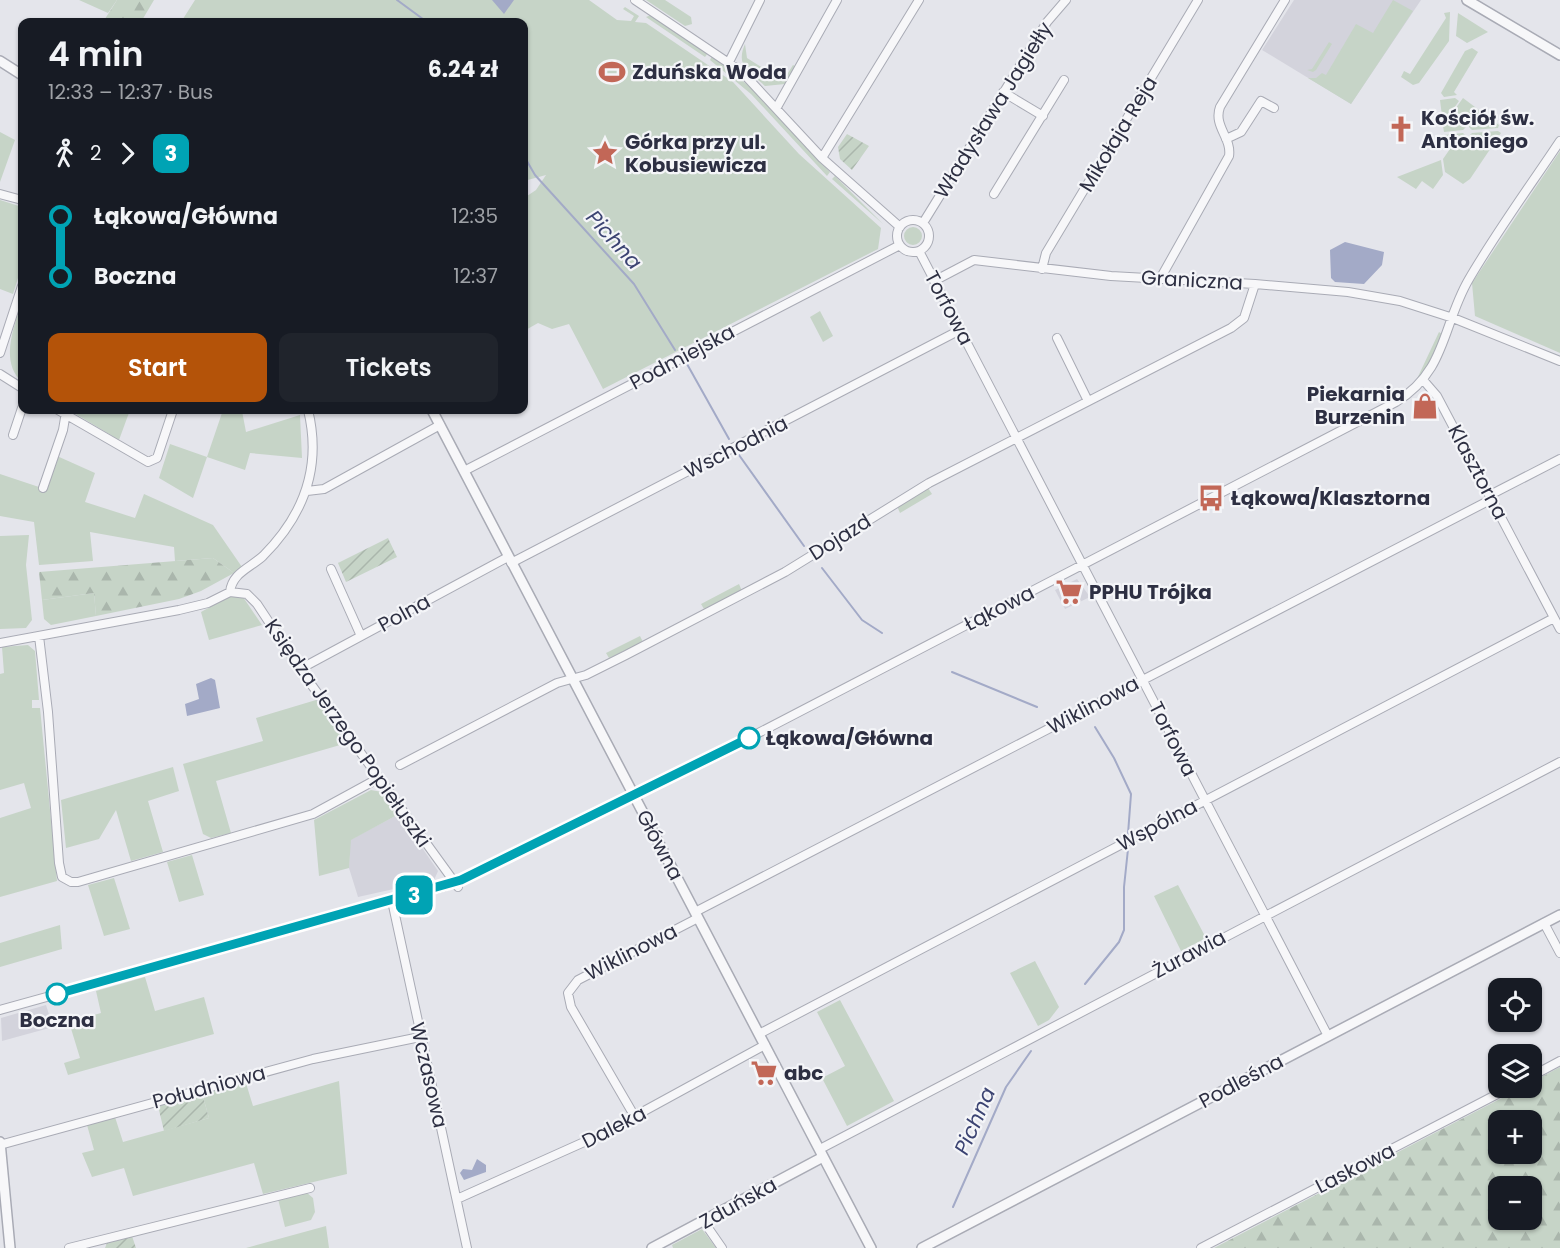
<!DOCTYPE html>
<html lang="en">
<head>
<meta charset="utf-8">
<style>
  :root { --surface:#171b24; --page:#20242c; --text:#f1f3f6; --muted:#9ea1a6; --accent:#b45309 }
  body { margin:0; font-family:Poppins,sans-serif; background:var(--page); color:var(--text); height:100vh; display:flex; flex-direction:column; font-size:22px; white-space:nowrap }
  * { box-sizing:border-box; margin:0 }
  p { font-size:20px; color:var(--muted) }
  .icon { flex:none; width:33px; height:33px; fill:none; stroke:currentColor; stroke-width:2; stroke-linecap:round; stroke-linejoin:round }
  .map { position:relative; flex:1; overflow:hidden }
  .drawer { position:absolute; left:18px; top:18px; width:510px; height:396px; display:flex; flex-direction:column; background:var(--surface); border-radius:12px; box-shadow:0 2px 4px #0004 }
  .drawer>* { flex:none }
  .badge { padding:0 12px; border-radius:9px; font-size:21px; line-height:39px }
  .controls { position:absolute; left:1488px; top:978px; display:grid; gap:12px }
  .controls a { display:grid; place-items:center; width:54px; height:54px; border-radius:12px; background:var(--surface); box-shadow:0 2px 4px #0004; font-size:30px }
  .map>.badge { position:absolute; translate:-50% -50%; box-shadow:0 0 0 3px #fff }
  .legs { display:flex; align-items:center; gap:9px; height:66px; padding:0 30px; font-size:20px }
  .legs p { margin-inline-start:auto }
  .headline { display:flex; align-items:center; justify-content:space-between; height:102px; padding:0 30px }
  h1 { font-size:33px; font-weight:600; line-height:45px }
  .cta { display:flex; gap:12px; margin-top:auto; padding:12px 30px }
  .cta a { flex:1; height:69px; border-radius:12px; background:var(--accent); color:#fff; font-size:24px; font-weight:600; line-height:69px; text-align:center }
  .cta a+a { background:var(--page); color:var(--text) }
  ul { padding:0 30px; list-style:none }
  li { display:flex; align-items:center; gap:21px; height:60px; font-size:22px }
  li i { display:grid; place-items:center; width:9px; height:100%; margin:0 8px; background:currentColor }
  li i::after { content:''; width:15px; height:15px; margin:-8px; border:4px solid; border-radius:50%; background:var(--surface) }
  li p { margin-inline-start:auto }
  li:first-child i { background:linear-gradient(#0000 50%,currentColor 0) }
  li:last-child i { background:linear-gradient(currentColor 50%,#0000 0) }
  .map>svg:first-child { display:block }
  .built { fill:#d3d3dc }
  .green { fill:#c6d4c7 }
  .forest { fill:url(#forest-firs); fill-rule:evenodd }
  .garden { fill:url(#garden-furrows) }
  .water { fill:#a3aac7 }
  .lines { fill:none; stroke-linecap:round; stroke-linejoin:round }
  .stream { stroke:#a3aac7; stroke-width:2 }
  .minor-casing { stroke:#a9abb5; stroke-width:10 }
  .tertiary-casing { stroke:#a9abb5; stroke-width:12 }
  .minor { stroke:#f7f7f9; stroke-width:8 }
  .tertiary { stroke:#f7f7f9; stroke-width:9 }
  .line-1-casing { stroke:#fff; stroke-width:14 }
  .line-1 { stroke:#00a3b4; stroke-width:9 }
  .stop-1-dot { fill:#fff; stroke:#00a3b4; stroke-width:3 }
  .labels { text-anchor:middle; stroke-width:4.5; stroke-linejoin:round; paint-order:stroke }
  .poi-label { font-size:20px; font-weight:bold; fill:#2d2f42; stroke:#f4f5f8; text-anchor:start }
  .street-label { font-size:20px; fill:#2d2f42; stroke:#f4f5f8 }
  .stop-label { font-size:20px; font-weight:bold; fill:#2d2f42; stroke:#f4f5f8; text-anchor:start }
  .water-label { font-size:21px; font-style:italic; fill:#3b4372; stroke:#f4f5f8 }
</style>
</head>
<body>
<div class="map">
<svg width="1560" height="1248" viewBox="0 0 1560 1248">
  <defs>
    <pattern id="forest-firs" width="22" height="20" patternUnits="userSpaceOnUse" patternTransform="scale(1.5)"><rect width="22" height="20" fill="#c6d4c7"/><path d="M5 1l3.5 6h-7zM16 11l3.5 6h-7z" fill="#aab6ac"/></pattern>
    <pattern id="garden-furrows" width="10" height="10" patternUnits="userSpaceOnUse" patternTransform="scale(1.5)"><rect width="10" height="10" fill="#c6d4c7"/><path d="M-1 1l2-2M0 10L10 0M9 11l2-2" fill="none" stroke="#aab6ac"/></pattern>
  </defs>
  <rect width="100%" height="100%" fill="#e4e5eb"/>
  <!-- built -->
  <path class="built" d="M1294,0H1421L1351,104L1262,50Z
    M1077,579L1090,597L1065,609L1055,590Z
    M399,814L438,871L434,880L358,897L349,868L350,840Z
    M46,1005L53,1027L2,1041L1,1018Z"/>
  <!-- green -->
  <path class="green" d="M79,0H117L108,13Z
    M195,0H589L617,20L631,21L634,16L623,9L625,7L639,16L635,22L646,23L733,82L799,154L881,228L878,249L603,389L569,324L552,329L538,323L524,331V198L536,190L546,175L524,181V22H181Z
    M646,0H665L691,17L692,24L685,26Z
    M1393,0L1413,11L1351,104L1308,78H1316L1322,73L1326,75L1356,24L1373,33Z
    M1450,12L1449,41L1419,83L1413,85L1401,77L1404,71L1410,74L1446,18L1444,13Z
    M1458,13L1488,32L1467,43L1456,36Z
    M651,15L708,53L705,57L646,17Z
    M1329,42L1332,44L1316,70L1313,72L1307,70L1312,69Z
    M745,44L747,58L783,81L793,65L795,66L785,84L765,86C750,71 735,67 745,44Z
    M1472,48L1478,52L1454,92L1457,95L1444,97L1441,93L1465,51Z
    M712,56L750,87L830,172L827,176L751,94L710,60Z
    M1455,98L1459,101L1443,124L1440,100Z
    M1463,98L1499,125L1498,128L1472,130L1469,127L1467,115L1464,118L1466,127L1463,130L1444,132L1443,126Z
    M1498,131L1501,133L1470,179L1463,184L1445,172L1443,159L1452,146L1445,141L1444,135L1463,133L1466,136L1467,146H1470L1469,136L1472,133Z
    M0,132L15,140L0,182Z
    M1560,151V353L1475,316L1472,283Z
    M1441,160L1443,175L1433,189L1422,181L1416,189L1397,177Z
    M835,176L883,224L832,179Z
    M0,200L22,207V265L13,294L0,289Z
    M904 236a9 9 0 1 1 18 0a9 9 0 1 1-18 0Z
    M22,302V382C0,362 13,329 22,302Z
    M820,311L833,336L823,342L810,317Z
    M1439,332L1442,334L1428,367L1416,381Z
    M69,410H130L119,440Z
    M223,410L242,411L246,432L300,415L302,458L250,453L245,470L207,457L193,498L159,478L170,444L207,457Z
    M57,456L95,473L85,502L135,518L144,494L213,525L242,567L234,573L213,558L175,561L174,547L90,532L93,561L39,565L34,522L0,516V474L45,489Z
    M928,488L932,494L900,513L897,506Z
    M29,535L26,565L32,620L26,628L0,629V536Z
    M739,584L742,591L704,609L701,604Z
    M94,593L96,616L51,625L44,619L42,600Z
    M232,595L243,597L262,625L209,640L201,612Z
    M640,636L643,642L609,658L606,653Z
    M28,645L35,651L39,700H32V708H40L57,881L0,897V818L31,808L24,783L0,790V674L4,673L2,647Z
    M316,700L347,743L216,781L231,833L211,838L203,834L183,764L263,741L256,718Z
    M173,767L179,791L148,801L163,852L131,861L116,810L99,839L66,848L61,800Z
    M371,790L382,792L399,814L351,840L349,868L319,876L314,820Z
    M192,855L204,895L179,902L167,862Z
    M114,878L130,929L104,936L88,885Z
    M1178,885L1206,938L1181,951L1154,896Z
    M60,925L62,949L0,967V943Z
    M1035,961L1059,1007L1049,1020L1038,1026L1010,973Z
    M145,977L155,1011L204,997L214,1034L68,1075L64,1063L80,1058L69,1022L101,1013L96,991Z
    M840,1000L894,1101L847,1126L822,1078L845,1066L817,1012Z
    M245,1080L253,1106L339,1081L347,1174L263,1194L254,1163L133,1196L124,1168L92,1177L82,1153L94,1150L87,1125L115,1117L123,1142L209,1118L202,1093Z
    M306,1192L313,1198L315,1212L311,1220L285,1227L278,1199Z
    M326,1226L329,1248H246Z
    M702,1229L716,1248H673L672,1245Z"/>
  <!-- forest -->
  <path class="forest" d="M117,0H154L141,22H103Z
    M213,558L234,573L201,591L179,599L96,616L94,593L42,600L39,572Z
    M1560,1067V1248H1214L1521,1088H1532V1082ZM1498,1120H1532V1154H1498ZM1498,1186H1532V1220H1498Z"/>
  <!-- garden -->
  <path class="garden" d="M847,134L869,146L852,170L840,159L838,147Z
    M388,538L397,557L346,582L338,563Z
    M202,1093L209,1118L164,1131L158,1106Z
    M132,1236L136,1248H105L107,1243Z"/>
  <!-- water -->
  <path class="water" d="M492,0H514L504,14Z
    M1345,242L1384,252L1382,265L1364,284L1335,282L1331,278L1330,250Z
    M211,678L215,680L220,708L187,716L185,704L199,699L196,684Z
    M477,1159L486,1165V1172L464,1180L460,1173L463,1169L472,1170Z"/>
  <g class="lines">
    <!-- stream -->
    <path class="stream" d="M397,0L427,22
      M524,156L535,175L634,284L675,350
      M687,364L729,439
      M739,455L804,546
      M822,568L862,620L882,633
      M952,672L1037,707
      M1095,727L1114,758L1131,794L1128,834
      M1085,984L1119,942L1124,930V887L1128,849
      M953,1207L1006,1087L1031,1051"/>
    <!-- minor casing -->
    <g class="minor-casing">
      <path id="minor" d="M635,0L742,72L822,158L900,227
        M729,62L760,0
        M1003,92L1043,116
        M777,107L837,0
        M1226,139L1241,132L1261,101L1274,108
        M822,158L919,0
        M0,194L22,200
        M994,194L1064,80
        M897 236a16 16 0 1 1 32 0a16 16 0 1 1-32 0Z
        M923,223L1047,22L1066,0
        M919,251L1328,1036
        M1042,269L1046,253L1198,0
        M1160,279L1229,156C1232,138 1213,126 1220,107L1285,0
        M934,281L974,260L1111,276L1255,284L1348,292L1400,301L1453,318L1560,361
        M1057,338L1088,401
        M0,353L22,286
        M0,374L22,388
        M1424,381L1437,396L1560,629
        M58,410L148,462L157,458L173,410
        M13,435L22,408
        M464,471L900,245
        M43,488L63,430L66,412
        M307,491L324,489L440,425
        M1490,495L1560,459
        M511,563L960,330
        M331,569L361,636
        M230,592L247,594L257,604L300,669L458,887
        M39,636L48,712L59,863L62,877L71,882H78L313,814L379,778
        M0,643L179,610L208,603L230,592C232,573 250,568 263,556C304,515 322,467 308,410
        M300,669L508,557
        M400,765L557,683L586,675L626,655L785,572L929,483L1231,328L1244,318L1255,284
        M392,901L467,1248
        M695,912L1492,499
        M1544,923L1560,953
        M0,1010L443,887L478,873L569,825L691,768L1396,402C1447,371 1442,325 1469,279C1497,231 1530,186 1560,141
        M759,1034L1554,618
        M1532,1076L1560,1061
        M635,1117L571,1007L568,993L578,980L698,918
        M0,1145L313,1059L420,1037
        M820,1149L1560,762
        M457,1199L602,1134L765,1045
        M704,1222L722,1248
        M69,1248L310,1188
        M1201,1248L1509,1088"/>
    </g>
    <!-- tertiary casing -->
    <g class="tertiary-casing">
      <path id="tertiary" d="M1467,0L1560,55
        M0,61L22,75
        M432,410L871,1248
        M0,1142L10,1248
        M652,1248L823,1157
        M922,1248L1560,915"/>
    </g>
    <!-- minor -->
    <use href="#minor" class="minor"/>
    <!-- tertiary -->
    <use href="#tertiary" class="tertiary"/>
  </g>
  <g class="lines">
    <!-- line-1 casing -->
    <g class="line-1-casing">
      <path id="line-1" d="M57,994L461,880L749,738"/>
    </g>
    <!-- line-1 -->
    <use href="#line-1" class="line-1"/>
  </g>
  <!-- icons -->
  <defs>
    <g id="stadium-bare" transform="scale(2.07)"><path d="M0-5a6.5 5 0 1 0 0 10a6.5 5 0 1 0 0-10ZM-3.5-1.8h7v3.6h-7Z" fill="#c26757" stroke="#f4f5f8" stroke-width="2.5" paint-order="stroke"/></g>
    <g id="church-bare" transform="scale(2.07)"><path d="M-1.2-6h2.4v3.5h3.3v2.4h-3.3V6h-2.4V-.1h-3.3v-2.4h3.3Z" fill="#c26757" stroke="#f4f5f8" stroke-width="2.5" paint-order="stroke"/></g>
    <g id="sight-bare" transform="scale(2.07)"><path d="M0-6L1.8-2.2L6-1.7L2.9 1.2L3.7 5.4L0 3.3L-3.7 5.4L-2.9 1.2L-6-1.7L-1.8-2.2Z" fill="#c26757" stroke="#f4f5f8" stroke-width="2.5" paint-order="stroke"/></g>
    <g id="shop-bare" transform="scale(2.07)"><path d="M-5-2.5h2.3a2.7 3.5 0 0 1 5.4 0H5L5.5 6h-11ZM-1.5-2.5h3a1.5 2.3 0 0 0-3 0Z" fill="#c26757" stroke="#f4f5f8" stroke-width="2.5" paint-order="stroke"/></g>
    <g id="bus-bare" transform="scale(2.07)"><path d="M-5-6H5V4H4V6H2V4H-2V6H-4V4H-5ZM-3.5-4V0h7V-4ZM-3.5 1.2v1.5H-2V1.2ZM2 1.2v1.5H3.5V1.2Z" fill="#c26757" stroke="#f4f5f8" stroke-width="2.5" paint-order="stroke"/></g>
    <g id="supermarket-bare" transform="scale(2.07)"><path d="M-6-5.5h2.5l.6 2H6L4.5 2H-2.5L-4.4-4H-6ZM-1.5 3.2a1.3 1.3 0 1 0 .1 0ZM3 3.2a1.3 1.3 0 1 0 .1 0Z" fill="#c26757" stroke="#f4f5f8" stroke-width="2.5" paint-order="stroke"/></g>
  </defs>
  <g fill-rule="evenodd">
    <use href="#stadium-bare" x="612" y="72"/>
    <use href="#church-bare" x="1401" y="129"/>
    <use href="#sight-bare" x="605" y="153"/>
    <use href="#shop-bare" x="1425" y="406"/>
    <use href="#bus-bare" x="1211" y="498"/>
    <use href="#supermarket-bare" x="1069" y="592"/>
    <use href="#supermarket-bare" x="764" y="1073"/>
  </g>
  <!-- markers -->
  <g class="stop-1-dot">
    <circle cx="749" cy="738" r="10"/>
    <circle cx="57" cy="994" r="10"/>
  </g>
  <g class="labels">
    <!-- poi labels -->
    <g class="poi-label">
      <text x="632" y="79">Zduńska Woda</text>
      <text x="1421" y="125">Kościół św.<tspan x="1421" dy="23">Antoniego</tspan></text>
      <text x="625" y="149">Górka przy ul.<tspan x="625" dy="23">Kobusiewicza</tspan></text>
      <text x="1405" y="401" text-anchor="end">Piekarnia<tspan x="1405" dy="23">Burzenin</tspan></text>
      <text x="1231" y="505">Łąkowa/Klasztorna</text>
      <text x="1089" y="599">PPHU Trójka</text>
      <text x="784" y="1080">abc</text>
    </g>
    <!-- street labels -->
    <g class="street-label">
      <text transform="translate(993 110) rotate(-58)" y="7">Władysława Jagiełły</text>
      <text transform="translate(1118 134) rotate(-59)" y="7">Mikołaja Reja</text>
      <text transform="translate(1192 280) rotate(3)" y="7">Graniczna</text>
      <text transform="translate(949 308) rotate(62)" y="7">Torfowa</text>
      <text transform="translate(682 357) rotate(-28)" y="7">Podmiejska</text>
      <text transform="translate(736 447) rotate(-27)" y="7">Wschodnia</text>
      <text transform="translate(1478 472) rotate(62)" y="7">Klasztorna</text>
      <text transform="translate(840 537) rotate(-32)" y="7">Dojazd</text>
      <text transform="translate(999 608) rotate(-27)" y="7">Łąkowa</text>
      <text transform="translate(404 613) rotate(-29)" y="7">Polna</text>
      <text transform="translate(1093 705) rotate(-28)" y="7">Wiklinowa</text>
      <text transform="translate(348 733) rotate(55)" y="7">Księdza Jerzego Popiełuszki</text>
      <text transform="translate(1173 739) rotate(63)" y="7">Torfowa</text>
      <text transform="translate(1157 825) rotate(-28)" y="7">Wspólna</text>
      <text transform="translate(660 845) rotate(62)" y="7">Główna</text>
      <text transform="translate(631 952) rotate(-27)" y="7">Wiklinowa</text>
      <text transform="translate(1189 954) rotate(-28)" y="7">Żurawia</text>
      <text transform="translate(429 1075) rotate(77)" y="7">Wczasowa</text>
      <text transform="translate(1241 1081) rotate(-28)" y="7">Podleśna</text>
      <text transform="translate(209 1087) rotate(-15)" y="7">Południowa</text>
      <text transform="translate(614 1127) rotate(-27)" y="7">Daleka</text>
      <text transform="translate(1355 1168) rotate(-27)" y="7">Laskowa</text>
      <text transform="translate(738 1203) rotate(-29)" y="7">Zduńska</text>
    </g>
    <!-- stop labels -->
    <g class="stop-label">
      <text x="766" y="745">Łąkowa/Główna</text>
      <text x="57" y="1027" text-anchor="middle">Boczna</text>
    </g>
    <!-- water labels -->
    <g class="water-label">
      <text transform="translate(614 240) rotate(48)" y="7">Pichna</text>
      <text transform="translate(975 1121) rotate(-66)" y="7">Pichna</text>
    </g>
  </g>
</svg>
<div class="controls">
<a><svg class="icon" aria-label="locate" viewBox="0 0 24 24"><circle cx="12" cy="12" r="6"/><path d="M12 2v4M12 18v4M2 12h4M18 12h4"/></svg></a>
<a><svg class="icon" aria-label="layers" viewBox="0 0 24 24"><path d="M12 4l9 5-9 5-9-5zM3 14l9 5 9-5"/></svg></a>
<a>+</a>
<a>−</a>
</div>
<b class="badge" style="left:414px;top:895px;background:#00a3b4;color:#fff">3</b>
<section class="drawer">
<div class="headline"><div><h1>4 min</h1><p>12:33 – 12:37 · Bus</p></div><b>6.24 zł</b></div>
<div class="legs"><svg class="icon" aria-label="walk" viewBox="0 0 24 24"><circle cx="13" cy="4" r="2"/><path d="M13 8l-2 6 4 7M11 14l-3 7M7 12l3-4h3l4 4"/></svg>2<svg class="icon" aria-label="forward" viewBox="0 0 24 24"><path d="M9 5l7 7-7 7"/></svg><b class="badge" style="background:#00a3b4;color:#fff">3</b></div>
<ul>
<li><i style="color:#00a3b4"></i><b>Łąkowa/Główna</b><p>12:35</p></li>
<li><i style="color:#00a3b4"></i><b>Boczna</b><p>12:37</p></li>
</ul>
<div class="cta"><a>Start</a><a>Tickets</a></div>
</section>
</div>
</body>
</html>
